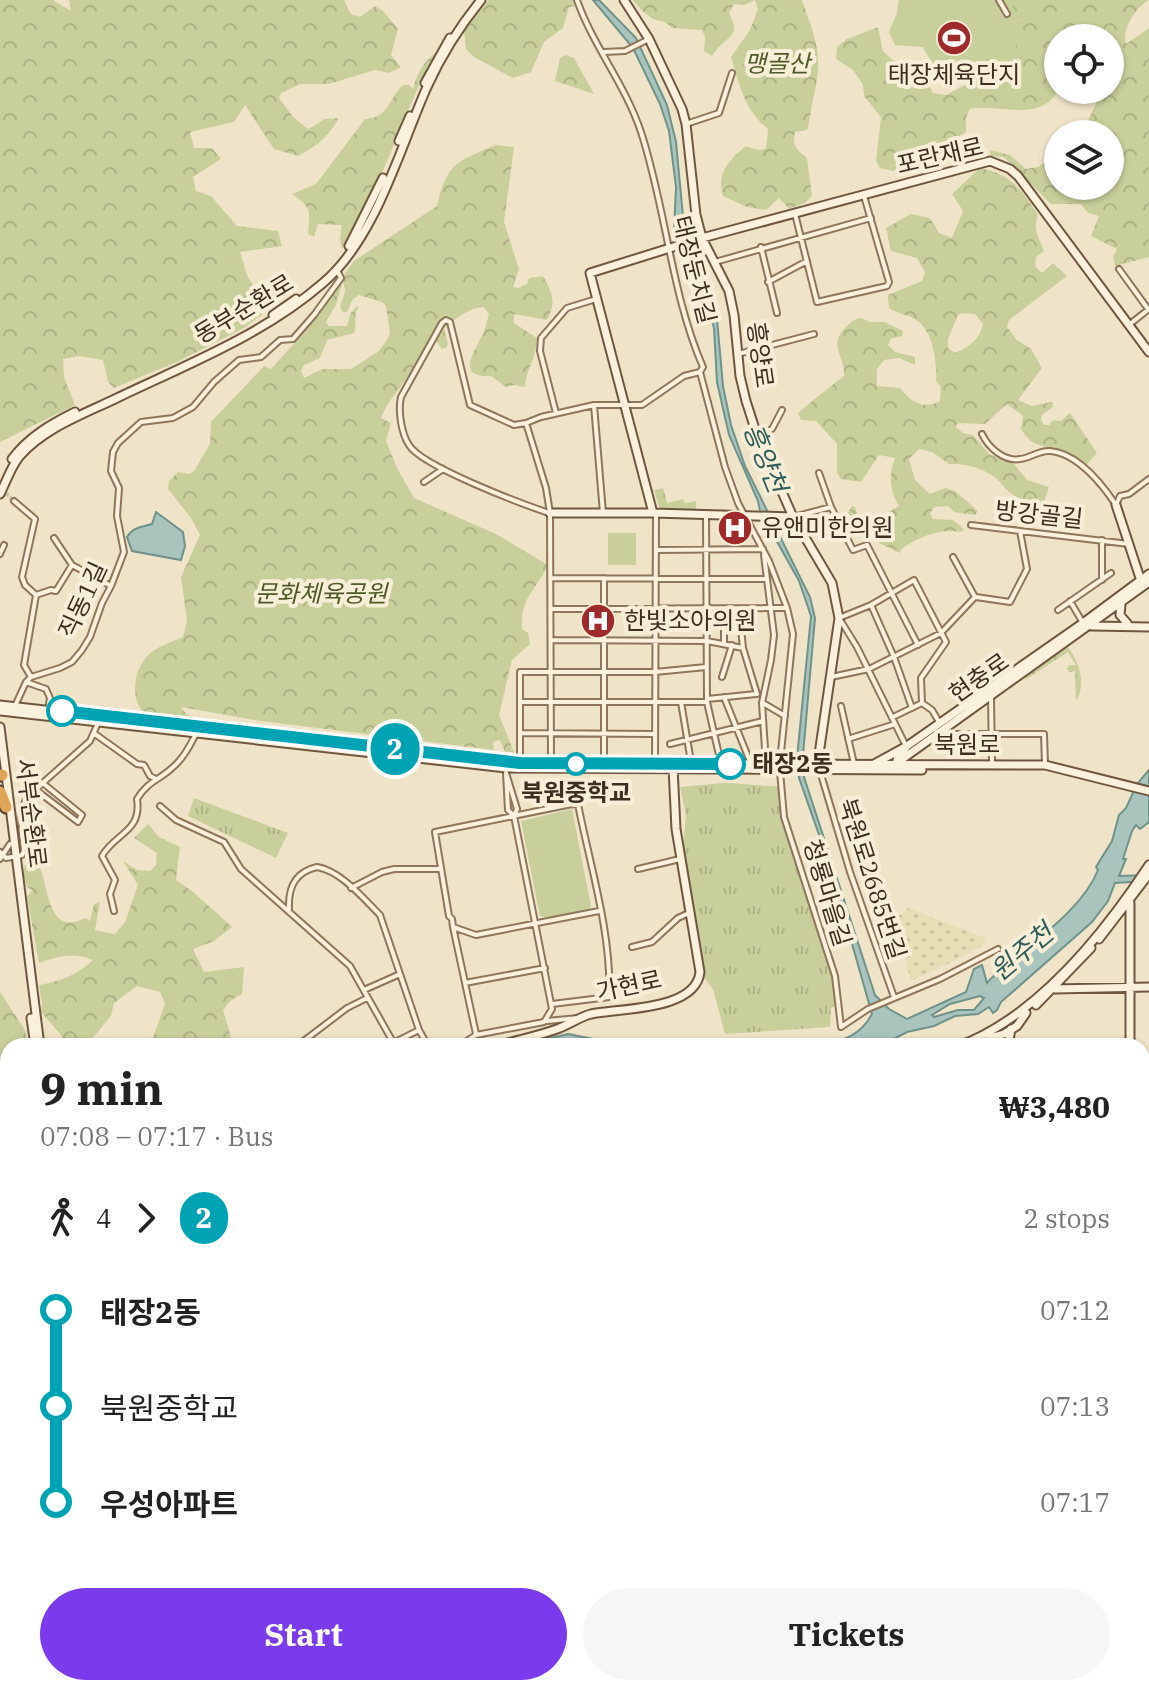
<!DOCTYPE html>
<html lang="en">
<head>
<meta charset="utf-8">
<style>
  :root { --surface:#fff; --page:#f6f6f6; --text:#222; --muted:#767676; --accent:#7c3aed }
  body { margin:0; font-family:"IBM Plex Serif","Noto Sans KR",serif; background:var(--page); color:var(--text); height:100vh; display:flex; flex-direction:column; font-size:30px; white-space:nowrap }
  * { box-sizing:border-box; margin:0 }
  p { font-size:26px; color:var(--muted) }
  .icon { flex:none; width:44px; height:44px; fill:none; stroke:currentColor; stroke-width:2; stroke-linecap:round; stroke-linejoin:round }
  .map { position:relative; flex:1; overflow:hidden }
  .panel { position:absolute; left:0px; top:1038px; width:1150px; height:658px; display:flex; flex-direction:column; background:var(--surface); border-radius:24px 24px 0 0; box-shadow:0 2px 6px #0004 }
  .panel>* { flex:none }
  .badge { padding:0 16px; border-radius:26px; font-size:28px; line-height:52px }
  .tools { position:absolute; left:1044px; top:24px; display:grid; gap:16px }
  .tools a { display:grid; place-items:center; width:80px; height:80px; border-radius:50%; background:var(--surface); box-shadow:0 2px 6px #0004; font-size:40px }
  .map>.badge { position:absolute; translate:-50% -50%; box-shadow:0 0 0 4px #fff }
  .legs { display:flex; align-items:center; gap:12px; height:88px; padding:0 40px; font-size:26px }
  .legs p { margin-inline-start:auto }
  .headline { display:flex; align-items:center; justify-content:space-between; height:136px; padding:0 40px }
  h1 { font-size:44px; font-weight:700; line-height:60px }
  .primary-button { display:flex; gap:16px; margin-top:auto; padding:16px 40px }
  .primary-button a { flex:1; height:92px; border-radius:48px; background:var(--accent); color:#fff; font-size:32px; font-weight:700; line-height:92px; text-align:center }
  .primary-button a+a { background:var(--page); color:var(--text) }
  ul { padding:0 40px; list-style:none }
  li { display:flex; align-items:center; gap:28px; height:96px; font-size:30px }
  li i { display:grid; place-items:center; width:12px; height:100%; margin:0 10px; background:currentColor }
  li i::after { content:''; width:20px; height:20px; margin:-10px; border:6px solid; border-radius:50%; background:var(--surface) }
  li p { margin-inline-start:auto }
  li:first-child i { background:linear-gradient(#0000 50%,currentColor 0) }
  li:last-child i { background:linear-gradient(currentColor 50%,#0000 0) }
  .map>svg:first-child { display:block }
  .farmland { fill:url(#farmland-dots) }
  .grass { fill:url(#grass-tufts) }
  .forest { fill:url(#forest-crowns); fill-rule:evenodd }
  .pitch { fill:#c9cf9b }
  .water { fill:#a9c4bc; stroke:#6f938a; stroke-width:2; fill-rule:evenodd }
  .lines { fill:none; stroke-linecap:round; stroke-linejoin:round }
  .stream { stroke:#6f938a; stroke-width:2 }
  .street-tunnel { stroke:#ccc0a6; stroke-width:4; stroke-dasharray:4 2; stroke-linecap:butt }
  .street-casing { stroke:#8d765c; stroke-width:8 }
  .secondary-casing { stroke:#6f573f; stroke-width:11 }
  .highway-casing { stroke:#5b4430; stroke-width:15 }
  .street { stroke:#faf1dc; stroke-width:4 }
  .secondary { stroke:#faf1dc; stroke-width:7 }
  .highway { stroke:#e0a458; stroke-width:11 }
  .rail-casing { stroke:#3d2e20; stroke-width:5 }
  .rail { stroke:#f7eed8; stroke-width:2; stroke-dasharray:6; stroke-linecap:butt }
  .line-1-casing { stroke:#fff; stroke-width:18 }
  .line-1 { stroke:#00a3b4; stroke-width:12 }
  .stop-1-dot { fill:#fff; stroke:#00a3b4; stroke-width:4 }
  .labels { text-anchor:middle; stroke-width:8; stroke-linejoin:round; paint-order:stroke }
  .park-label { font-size:24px; font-style:italic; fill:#4d5a26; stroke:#f7eed8 }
  .poi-label { font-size:24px; fill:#3d2e20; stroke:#f7eed8; text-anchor:start }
  .street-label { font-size:24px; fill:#3d2e20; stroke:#f7eed8 }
  .stop-label { font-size:24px; font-weight:bold; fill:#3d2e20; stroke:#f7eed8; text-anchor:start }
  .water-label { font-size:26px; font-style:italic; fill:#2f5d5a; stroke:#f7eed8 }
</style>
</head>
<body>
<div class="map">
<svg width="1149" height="1695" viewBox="0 0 1149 1695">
  <defs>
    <pattern id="farmland-dots" width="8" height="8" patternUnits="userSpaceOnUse" patternTransform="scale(2)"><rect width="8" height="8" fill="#e6deb5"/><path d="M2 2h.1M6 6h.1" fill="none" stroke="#c6bf9b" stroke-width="1.8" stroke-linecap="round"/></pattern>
    <pattern id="grass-tufts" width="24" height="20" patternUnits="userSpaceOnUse" patternTransform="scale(2)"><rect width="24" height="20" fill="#c9cf9b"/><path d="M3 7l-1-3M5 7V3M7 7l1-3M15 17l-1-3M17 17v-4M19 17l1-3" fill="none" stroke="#aeb285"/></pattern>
    <pattern id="forest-crowns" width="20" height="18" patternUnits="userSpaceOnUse" patternTransform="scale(2)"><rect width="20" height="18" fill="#c9cf9b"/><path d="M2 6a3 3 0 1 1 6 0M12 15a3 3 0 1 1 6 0" fill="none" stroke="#aeb285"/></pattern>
  </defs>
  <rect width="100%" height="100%" fill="#f0e4c8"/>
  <!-- farmland -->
  <path class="farmland" d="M908,908L985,938L986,943L968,954L911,981L903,951L896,952L891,916L901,915Z"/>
  <!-- grass -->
  <path class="grass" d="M724,783C744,783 761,787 781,786L780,812L831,969L836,1006L831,1008L830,1027L725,1034L713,989L704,978L683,846L686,815L680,787Z
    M194,798L288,833L276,858L188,816Z"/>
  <!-- forest -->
  <path class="forest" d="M0,0H53L71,11L69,0H344L351,14L360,17L375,6L383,11L398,29L391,55L401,67L389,73L375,70L329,84H301L281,93L279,98L294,118L308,129L325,119L339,118C328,137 317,146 298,156L274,149L245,105L234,122L190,132L194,148H212L221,159L193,177L196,191L211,196L237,226L278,231L282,246L240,252L247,275L263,301L262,315L244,328L177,362L114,388L108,382L103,360L79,356L63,359L64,377L75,405L0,442Z
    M488,0H575L576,6L569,7L563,28L544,42L531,72L513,78L474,57L466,49L464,31Z
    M633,0H802C816,40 824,56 813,99C811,110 810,120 807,130L795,132C792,146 796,149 807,158L812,196L805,203L789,209L779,198L766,210L747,207L723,196C716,173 729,160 746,146L758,150L766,149L768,129C745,111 739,84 731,57L750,30L758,9L755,0L744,5L734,4L729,13C743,38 724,36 712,56L704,51L705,37L702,30L672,28L665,22L653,19L642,11Z
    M1008,0H1149C1137,6 1121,29 1126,44L1149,28V257L1115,266L1113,257L1117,249L1091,236L1099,216L1088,213L1081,204H1051L1004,157L991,156L990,150L1010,155L1026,169L1038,167L1058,153V186H1110V134H1081L1096,104L1100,90H1110V38H1058V90C1041,124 996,103 970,109L966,117V132L944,145L929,146L914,162L893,171L880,168L876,161L881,117L864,96L863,85L853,70L836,59L837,47L847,39L878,27L883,51L900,67L918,65L933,93L946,95L967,84L982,69L984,59L1013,23L1020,20Z
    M437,52L416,92L375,190L342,249L340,239L342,225L318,224L314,237L308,234C310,210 312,208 292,194L316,184L365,119C389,118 388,99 403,85H409L413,89C417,74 424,60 437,52Z
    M566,55L574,58L594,94L555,81L560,58Z
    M495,145L514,147L504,222L519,269L513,287L518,288L527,284L529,278L543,276C552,293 557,302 547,320L514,314V323L537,338C537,359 526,368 525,387L514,385L506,387L491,376C455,378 474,352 483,334C486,328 487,320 489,314L484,307C468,308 456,318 444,329L448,344L446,348L442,349L436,341L439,334C422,350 418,363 405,381C395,394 387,403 381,418L391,423L386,441L397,468L414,498L496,534L548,565C536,591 520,597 522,629L528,633L530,644L512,660L499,715L514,752H505L500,740L493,742L494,750L261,721L181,707L186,714L194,717L193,721L145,714C128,698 134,664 153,651C162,645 174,641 183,637L187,621L181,577L200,535L191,518L168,489L169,481L178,472L189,474L194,471L210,444L211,422L264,366L271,369L299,338L354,261L437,206C448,162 455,163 495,145ZM343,280L345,291L340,307L343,312H347L353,299L359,295L382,302L386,306L390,332L388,338L379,351L351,369H322L304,378L301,371L304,365L320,358L327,340L354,333C358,323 352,316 359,307L357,306L350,314L347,326H329L326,322L336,305Z
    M980,168C1011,174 1022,190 1038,215C1032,232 1039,236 1044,251L1036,257L1035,266L1042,273L1053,263L1067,276L1009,320L1007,327L1017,340L1031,349L1042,368L1018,400L1032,406L1052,402L1053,407L1042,415L1041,420L1044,425H1049L1053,420L1061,421L1070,413L1097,453L1086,465C1077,461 1070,455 1061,451C1043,444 1033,449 1021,429L1023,416L1007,404L985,424L959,423L955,426L963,433L973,435L989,454L1014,464L1027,480L1049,487L1043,505C1033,503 1020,500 1012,494C1007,491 1002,484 998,480C985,468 966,463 949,464L932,452L919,449L909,459L915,480L930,494L945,488L955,491L978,511L975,515L954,512L948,506L934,507L930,514L933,519L953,520L964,529L961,532C938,528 920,537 901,549L900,553L871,539L848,513L852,506L855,507L858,516L880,517L899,506C890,491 888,475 895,458L879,455L861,482L841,479L837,473V444L816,421L801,420L798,413C813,400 828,388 844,376C846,356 827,347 845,328C851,322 852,320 861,318L870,322H885L903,331L902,336L891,339L888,345L895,352L915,357V365L899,358L884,360L877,369V386L900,388C911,402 923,410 940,401L941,387L936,381C937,360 933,328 913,318C905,314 896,313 889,308L888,295L922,281L925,272L917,258L891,251L886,228L911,214L930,218L939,233L952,238L963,211L952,194ZM962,313L975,314L983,324C980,340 968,347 955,353L948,348V339L958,315Z
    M663,488L667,503L683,499L685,503L696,501V510H660L654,490Z
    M1067,646C1079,661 1087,683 1076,701L1075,671L1070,672L1067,669L1069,665H1076L1068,652L1025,680L1026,675Z
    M148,824L159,837L180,847L176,880L192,891L232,927L214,941L193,949L204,972L244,967L242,994L230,1001L223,1010L231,1037L226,1046H150L165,1004L160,992L137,986L114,1003L111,1016L86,1046H66L61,1035L41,1012L42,1003L39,985C61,981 77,975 93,960C73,952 59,956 39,963L27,897L32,890L27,887L22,872L26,863L40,868C49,891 49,937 85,918L90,921L94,904L100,902L95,930L115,934L125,922L138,885L123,861L137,870L150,871L156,865L157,853L134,838Z
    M0,992L25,1030L29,1046H8V1111L0,1106Z
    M1149,1403V1555L1142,1554V1414Z
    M121,1688H480L490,1695H122Z
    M834,1688H1011L1006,1695H835Z"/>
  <!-- pitch -->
  <path class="pitch" d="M899,0H1008L1021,19L1013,23L1017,56L984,59L982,69L941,80L923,47L895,45L889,32L897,13Z
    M608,533H636V565H608Z
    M572,809L591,906L590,909L546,918L540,916L521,821Z"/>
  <!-- water -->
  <path class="water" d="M593,0H599L636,38L667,105L676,142L684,227L691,252L717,319L723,386L731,425L745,466L810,597L815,618L803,755L804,777L875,995L889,1009L907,1019L966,992L974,969L982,965L987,983C993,975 1003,969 1011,962C1040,937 1084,906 1098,870L1096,867L1112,841L1119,815L1126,808L1137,784L1149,770V822L1140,829L1136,825L1132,831L1123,859H1126L1119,876L1149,875V881L1115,883L1108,901L1092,922L1001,1002L997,1010L993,1013L989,1007L978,1014L955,1016L934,1026L907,1032L888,1042L856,1046H823C844,1040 861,1035 872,1014L829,863L799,778L797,758L811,616L799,581L760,511L758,501L729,435L717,382L714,328L702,288L674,232L676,187L669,131L660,104L633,48ZM980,996L984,998L974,1010H958L934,1017L932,1015L950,1004Z
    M156,512L183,532L185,546L181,560L132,551L127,537C133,527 141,527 152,524Z
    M568,1034L629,1046H515Z"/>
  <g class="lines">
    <!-- stream -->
    <path class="stream" d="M0,1156L8,1165
      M0,1298L8,1297
      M0,1342L8,1351
      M0,1677L8,1684
      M14,1688L25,1695
      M727,1688L731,1695"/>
    <!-- street-tunnel -->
    <path class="street-tunnel" d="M1,489L14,501"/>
    <!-- street casing -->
    <g class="street-casing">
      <path id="street" d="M577,0C593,46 625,84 641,132C666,208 671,294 703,367L700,372L725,467L738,503L769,561L787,608L793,634L780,762
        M999,0L1007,14
        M604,52L625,51L649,39
        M686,124L719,113L732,73
        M795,214L817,302L887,286L889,282L864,196
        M761,247L777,313
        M715,262L871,218
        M1119,269L1148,309
        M768,282L807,261
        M1130,324L1149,309
        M738,354L814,334
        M594,405L603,513
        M556,413L540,351L541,338L567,308L596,299
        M526,423L546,488L550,513L551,762
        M982,434C988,447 1004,462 1020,459C1031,458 1039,450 1050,451C1077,453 1102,484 1116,505L1120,496L1129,494L1149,479
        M757,435L772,429L782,410
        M819,473L831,507
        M424,482L443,469
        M14,501L35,519L22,577L25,585L36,595L24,665L31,677
        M549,513C522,504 421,466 409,445C401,433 398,410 401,397L442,323L446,320L450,322L470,405L514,425L526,423L541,417L594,405H642L684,376L700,372
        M706,516L707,702L721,764
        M793,517L831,507L853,550L867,545L918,645
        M971,525L1129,544
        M54,538L72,565L111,586
        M656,550L763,549
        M0,554L4,545
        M764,555L774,635L771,660L762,703L766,764
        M953,557L975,597
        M551,578L767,579
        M604,578V764
        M1102,580V540
        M36,595L51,590L56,591L72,565
        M976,597L1010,602L1027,569L1020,531
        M1070,601L1083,623
        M871,605L894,657L912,708
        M551,609L787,608
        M739,609L743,648L757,694
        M1058,610L1111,573
        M551,640L707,641L743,648
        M724,644V609
        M973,671L981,695
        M722,677L732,645
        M831,677L869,669L941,633L975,597
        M26,682L46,689L50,698L48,710
        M991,696L992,763
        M724,697L751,764
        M707,699L756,694
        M520,702H707
        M681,702L691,762
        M763,703L785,716
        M15,706L26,682L31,677L60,668L72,662L82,650L90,637L102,603L111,586L124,552L117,516L119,488L111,471L113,452L118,443L141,422L173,418L193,407L214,382L239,360L261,357L280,340L293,339L314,315L341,278L337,270
        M841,706L854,764
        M893,717L922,703
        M943,729L948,734H1044L1045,765
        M521,733L655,734
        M95,734L137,764L144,765L150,776L156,779
        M848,739L895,724
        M670,744L763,721
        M906,746L857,647L839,618L871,605L914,580L946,642L921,678L922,703L932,710L939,722
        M655,762L656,513
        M520,763V672H655L706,667
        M780,771L784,817L835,976L841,1027L868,1009L940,979L998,949
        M820,771L850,872L894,997
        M506,773L517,809L514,816L508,810Z
        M36,790L78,822L82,815L44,784
        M160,806L176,820L224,842L241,869L350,966L393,1042
        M0,852L6,858L12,857
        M16,857L22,855L24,851C23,832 17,813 28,796L90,741L98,723
        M0,859L10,844
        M638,869L680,859
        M351,888L382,872L394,869H439
        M289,909C288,887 295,872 317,867C341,871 363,898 380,915L419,1030L428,1046
        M114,911L110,894L115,880L102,856C115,833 142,832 137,799C148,781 158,781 172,768C183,759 189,747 196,734
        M453,927L476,1034
        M632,947L652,942L678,918L689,913
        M465,983L545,968
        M364,990L400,974
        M552,1004L609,997C612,936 591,869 579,809L578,805L572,804L435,832L449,916L452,919L453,927L476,935L599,911
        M547,1021L578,1018
        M297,1046L347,1008L367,998
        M387,1046L419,1030
        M459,1046L476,1035L544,1022L552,1009L514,816
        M0,1364L8,1359
        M0,1466L8,1472
        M1142,1560L1149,1561
        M1142,1609L1149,1610
        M1142,1623L1149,1624
        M1142,1677L1149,1667
        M548,1688L556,1695
        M675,1688L679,1695
        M1126,1695L1133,1688"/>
    </g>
    <!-- secondary casing -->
    <g class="secondary-casing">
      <path id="secondary" d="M624,0L649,39L682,109L686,124L696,215L702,238L729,291L734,315L740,376L746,401L757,435L793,517L832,583L839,618L819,754L820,768
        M425,83L450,38
        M399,141L410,116
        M349,246L383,178
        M273,315L296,299
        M12,459C28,437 51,424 75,412
        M0,494C6,482 11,467 19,457C44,428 84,414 117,398C188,364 263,335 323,283C376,238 399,150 427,87C441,56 460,26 481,0
        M1116,505L1141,581
        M550,513H653L793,517
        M653,513L590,273L702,238L990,161L1010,169L1018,176L1149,352
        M1121,605L1120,615L1127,623
        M1092,626L1149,627
        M0,705L520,763L1045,765L1149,791
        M0,711L506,768L922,770
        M0,727L40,1046
        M901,760L1149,582
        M874,764L905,747
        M895,768L898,757L907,746L1083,623L1149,574
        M1130,903V1046
        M1099,939L1149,874
        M1055,989L1149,987
        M1036,1005L1091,948
        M31,1018L35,1046
        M990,1038L1004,1034L1017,1026L1026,1013
        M498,1046C517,1040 538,1036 557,1029C569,1025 579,1017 591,1014C619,1008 696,1011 700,972L676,829L673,767
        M959,1046C1038,1016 1103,935 1149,865
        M1008,1046L1011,1029
        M1142,1093H1149
        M1142,1272H1149
        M0,1557L8,1549"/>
    </g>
    <!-- highway casing -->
    <g class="highway-casing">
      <path id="highway" d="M0,775H2
        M0,792L6,807
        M0,1400L8,1405
        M1142,1597L1149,1598
        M850,1688V1695"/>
    </g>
    <!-- street -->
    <use href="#street" class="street"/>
    <!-- secondary -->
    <use href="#secondary" class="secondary"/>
    <!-- highway -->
    <use href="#highway" class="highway"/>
    <!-- rail casing -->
    <g class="rail-casing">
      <path id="rail" d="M0,1445L8,1447
        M1142,1619L1149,1620"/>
    </g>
    <!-- rail -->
    <use href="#rail" class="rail"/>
  </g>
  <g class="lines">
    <!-- line-1 casing -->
    <g class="line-1-casing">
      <path id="line-1" d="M62,711L520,763L730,764"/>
    </g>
    <!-- line-1 -->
    <use href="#line-1" class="line-1"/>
  </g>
  <!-- icons -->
  <defs>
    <g id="stadium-disc" transform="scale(1.8)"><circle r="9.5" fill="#9e2a2b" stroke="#f7eed8"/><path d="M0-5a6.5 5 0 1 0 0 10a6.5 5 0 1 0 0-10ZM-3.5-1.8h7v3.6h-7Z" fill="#fff"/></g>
    <g id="hospital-disc" transform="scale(1.8)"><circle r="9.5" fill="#9e2a2b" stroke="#f7eed8"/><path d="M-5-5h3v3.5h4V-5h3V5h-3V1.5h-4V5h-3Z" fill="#fff"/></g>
  </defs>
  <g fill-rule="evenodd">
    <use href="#stadium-disc" x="954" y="38"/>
    <use href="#hospital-disc" x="735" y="528"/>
    <use href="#hospital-disc" x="598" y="621"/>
  </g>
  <!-- markers -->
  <g class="stop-1-dot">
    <circle cx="62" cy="711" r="14"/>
    <circle cx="576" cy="764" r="10"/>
    <circle cx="730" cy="764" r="14"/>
  </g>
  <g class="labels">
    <!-- park labels -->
    <g class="park-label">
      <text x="777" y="72">맹골산</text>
      <text x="321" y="602">문화체육공원</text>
    </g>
    <!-- poi labels -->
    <g class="poi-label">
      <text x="954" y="83" text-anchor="middle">태장체육단지</text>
      <text x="761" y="536">유앤미한의원</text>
      <text x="624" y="629">한빛소아의원</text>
    </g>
    <!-- street labels -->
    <g class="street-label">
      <text transform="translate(940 156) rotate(-13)" y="8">포란재로</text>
      <text transform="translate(694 270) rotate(76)" y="8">태장둔치길</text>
      <text transform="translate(244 309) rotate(-31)" y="8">동부순환로</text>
      <text transform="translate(760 355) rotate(82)" y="8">흥양로</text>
      <text transform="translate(1039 515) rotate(6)" y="8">방강골길</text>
      <text transform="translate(83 600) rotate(-65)" y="8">직동1길</text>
      <text transform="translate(979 678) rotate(-35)" y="8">현충로</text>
      <text x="967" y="753">북원로</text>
      <text transform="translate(31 813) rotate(83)" y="8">서부순환로</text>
      <text transform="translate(872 879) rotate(72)" y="8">북원로2685번길</text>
      <text transform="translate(827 893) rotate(73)" y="8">청룡마을길</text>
      <text transform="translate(629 986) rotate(-12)" y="8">가현로</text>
    </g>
    <!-- stop labels -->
    <g class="stop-label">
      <text x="752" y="772">태장2동</text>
      <text x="576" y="801" text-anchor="middle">북원중학교</text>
    </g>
    <!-- water labels -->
    <g class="water-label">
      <text transform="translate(765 458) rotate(68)" y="9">흥양천</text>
      <text transform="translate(1022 952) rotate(-40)" y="9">원주천</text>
    </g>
  </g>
</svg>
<div class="tools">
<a><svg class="icon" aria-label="locate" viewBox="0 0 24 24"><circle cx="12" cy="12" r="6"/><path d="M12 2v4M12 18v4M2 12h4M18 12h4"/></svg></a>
<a><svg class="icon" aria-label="layers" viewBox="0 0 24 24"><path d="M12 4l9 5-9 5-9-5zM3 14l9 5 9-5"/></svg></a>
</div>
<b class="badge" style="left:395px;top:749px;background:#00a3b4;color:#fff">2</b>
<section class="panel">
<div class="headline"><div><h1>9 min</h1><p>07:08 – 07:17 · Bus</p></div><b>₩3,480</b></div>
<div class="legs"><svg class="icon" aria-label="walk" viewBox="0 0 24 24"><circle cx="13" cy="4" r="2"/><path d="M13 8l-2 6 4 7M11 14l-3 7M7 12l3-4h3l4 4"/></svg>4<svg class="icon" aria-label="forward" viewBox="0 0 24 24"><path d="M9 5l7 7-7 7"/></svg><b class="badge" style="background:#00a3b4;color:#fff">2</b><p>2 stops</p></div>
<ul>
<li><i style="color:#00a3b4"></i><b>태장2동</b><p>07:12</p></li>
<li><i style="color:#00a3b4"></i><span>북원중학교</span><p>07:13</p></li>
<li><i style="color:#00a3b4"></i><b>우성아파트</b><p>07:17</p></li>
</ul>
<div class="primary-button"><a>Start</a><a>Tickets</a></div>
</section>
</div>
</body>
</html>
